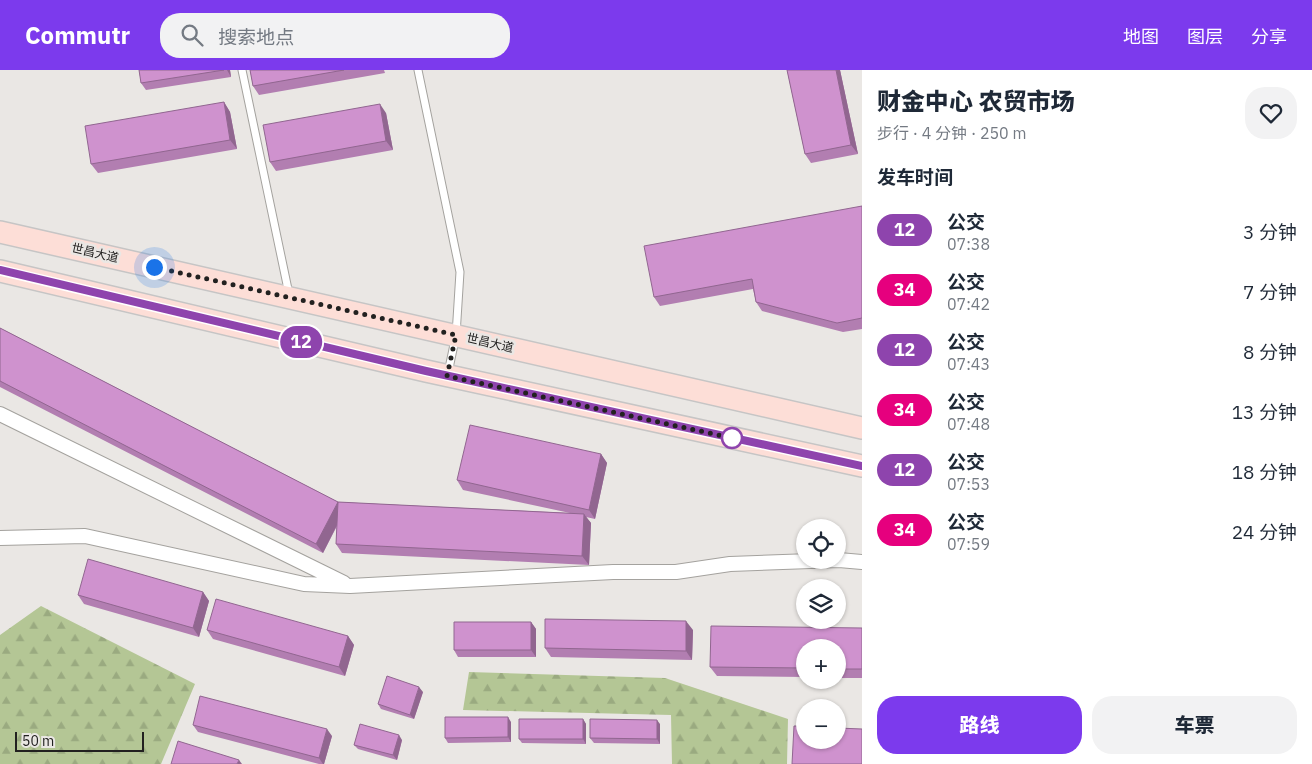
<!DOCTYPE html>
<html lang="zh">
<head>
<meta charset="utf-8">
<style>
  :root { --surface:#fff; --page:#f2f2f3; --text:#1f2937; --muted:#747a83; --accent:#7c3aed }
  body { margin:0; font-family:"IBM Plex Sans","Noto Sans SC",sans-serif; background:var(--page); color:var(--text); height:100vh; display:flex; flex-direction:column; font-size:19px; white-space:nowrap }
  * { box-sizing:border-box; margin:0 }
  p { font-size:16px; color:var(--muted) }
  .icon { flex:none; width:28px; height:28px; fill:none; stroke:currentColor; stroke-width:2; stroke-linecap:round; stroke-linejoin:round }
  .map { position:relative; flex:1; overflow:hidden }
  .side { display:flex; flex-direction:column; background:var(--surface); width:450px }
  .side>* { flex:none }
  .badge { padding:0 10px; border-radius:16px; font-size:18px; line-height:32px }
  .controls { position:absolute; left:796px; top:449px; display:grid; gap:10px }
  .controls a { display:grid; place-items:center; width:50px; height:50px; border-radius:50%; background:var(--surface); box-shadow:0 1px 4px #0004; font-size:25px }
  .scale { position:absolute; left:15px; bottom:12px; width:129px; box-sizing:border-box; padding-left:5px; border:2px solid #222120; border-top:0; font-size:14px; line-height:18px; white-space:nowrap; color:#222120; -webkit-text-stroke:4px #eae7e4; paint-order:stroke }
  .you { position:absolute; width:25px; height:25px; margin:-12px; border:4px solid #fff; border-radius:50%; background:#1a73e8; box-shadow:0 0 0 8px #1a73e833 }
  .map>.badge { position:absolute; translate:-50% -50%; box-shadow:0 0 0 2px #fff }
  h2 { padding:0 15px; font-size:19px; line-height:45px }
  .round { display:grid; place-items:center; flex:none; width:52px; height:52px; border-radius:20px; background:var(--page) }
  .head { display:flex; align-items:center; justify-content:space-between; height:85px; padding:0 15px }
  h1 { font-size:24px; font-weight:800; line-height:38px }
  .button { display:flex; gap:10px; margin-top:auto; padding:10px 15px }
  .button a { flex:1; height:58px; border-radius:20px; background:var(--accent); color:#fff; font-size:20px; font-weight:800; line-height:58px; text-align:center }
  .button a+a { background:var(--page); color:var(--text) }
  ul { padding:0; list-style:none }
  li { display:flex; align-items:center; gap:15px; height:60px; padding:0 15px }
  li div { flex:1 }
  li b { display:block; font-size:19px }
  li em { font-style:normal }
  li .badge { min-width:55px; font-weight:700; text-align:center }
  header { display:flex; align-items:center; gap:30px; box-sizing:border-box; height:70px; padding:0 25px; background:var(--accent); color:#fff }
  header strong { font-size:24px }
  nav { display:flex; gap:28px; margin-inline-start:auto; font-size:18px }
  .search { width:350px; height:45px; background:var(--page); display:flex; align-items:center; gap:12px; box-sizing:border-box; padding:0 18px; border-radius:20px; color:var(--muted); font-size:19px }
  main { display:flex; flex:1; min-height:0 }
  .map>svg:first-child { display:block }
  .forest { fill:url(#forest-firs) }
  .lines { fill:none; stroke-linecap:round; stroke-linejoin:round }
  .lane-casing { stroke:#a4a29e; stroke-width:9 }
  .street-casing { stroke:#a4a29e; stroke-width:16 }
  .primary-casing { stroke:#c6c5c5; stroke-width:24 }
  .lane { stroke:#fff; stroke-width:7 }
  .street { stroke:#fff; stroke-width:14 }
  .primary { stroke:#fdded7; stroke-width:21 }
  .wall { fill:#b27eb1 }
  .shaded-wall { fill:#916690 }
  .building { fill:#cf92ce; stroke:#916690 }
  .line-casing { stroke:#fff; stroke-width:11 }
  .line { stroke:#8e44ad; stroke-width:8 }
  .walk { stroke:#222120; stroke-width:5; stroke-dasharray:0 9 }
  .stop-dot { fill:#fff; stroke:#8e44ad; stroke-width:2.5 }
  .labels { text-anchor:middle; stroke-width:5; stroke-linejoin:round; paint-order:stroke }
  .street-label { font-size:12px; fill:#222120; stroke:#eae7e4 }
</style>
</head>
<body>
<header>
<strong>Commutr</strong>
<div class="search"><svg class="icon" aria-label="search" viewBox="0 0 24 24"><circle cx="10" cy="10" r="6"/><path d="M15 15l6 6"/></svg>搜索地点</div>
<nav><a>地图</a><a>图层</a><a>分享</a></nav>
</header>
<main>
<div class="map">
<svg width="862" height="694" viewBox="0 0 862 694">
  <defs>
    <pattern id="forest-firs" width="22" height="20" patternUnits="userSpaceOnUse" patternTransform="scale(1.25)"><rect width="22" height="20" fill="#b4c695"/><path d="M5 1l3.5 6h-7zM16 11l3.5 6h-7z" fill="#9aaa80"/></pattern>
  </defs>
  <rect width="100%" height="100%" fill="#eae7e4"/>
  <!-- forest -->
  <path class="forest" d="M41,536L195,614L161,694H0V565Z
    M469,602L665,608L788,649L787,694H672L671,645L463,640Z"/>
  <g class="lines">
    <!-- lane casing -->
    <g class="lane-casing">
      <path id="lane" d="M242,0L289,224
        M418,0L460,202L456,265L448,303"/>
    </g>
    <!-- street casing -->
    <g class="street-casing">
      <path id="street" d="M0,344L344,513
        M0,468L85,466L304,514L350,516L613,502H676L730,494L839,490L862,492"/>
    </g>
    <!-- primary casing -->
    <g class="primary-casing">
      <path id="primary" d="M0,162L862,358
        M0,201L426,301L862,396"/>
    </g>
    <!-- lane -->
    <use href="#lane" class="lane"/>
    <!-- street -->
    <use href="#street" class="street"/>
    <!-- primary -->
    <use href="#primary" class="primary"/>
  </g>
  <!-- wall -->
  <path class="wall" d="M139,0H230L231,7L146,20L141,13Z
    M250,0H384L385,3L259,25L253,16Z
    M787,0H840L858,84L811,93L805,84Z
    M224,32L230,42L237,79L98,103L91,94Z
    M386,43L393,80L276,101L270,92Z
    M862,136V259L843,262L762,241L756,232L753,219L660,236L654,227Z
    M0,258L338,432L570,443L463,420L457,410L601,384L607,393L595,449L586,447L591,453L589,495L342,483L336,474L337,456L323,483L0,317Z
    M203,522L209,531L199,567L84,534L78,525Z
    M531,552L536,559V587H458L454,580Z
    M862,558V608H838V578H805V607L717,606L710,597Z
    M207,560L348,566L354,575L345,606L213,569Z
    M693,560L692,590L551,587L545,578Z
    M423,622L414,649L381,639L378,634Z
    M583,649L586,654V674L522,673L519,669Z
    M511,652V672L448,673L445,668Z
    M660,654V674L594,673L590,668Z
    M193,655L332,666L324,694H319L198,662Z
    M402,670L397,690L358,679L354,675Z"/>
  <!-- shaded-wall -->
  <path class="shaded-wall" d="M227,0H230L231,7Z
    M836,0H840L858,84L851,75Z
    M224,32L230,42L237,79L230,70Z
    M380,34L386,43L393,80L386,71Z
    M601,384L607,393L595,449L589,440Z
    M338,432L344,441L323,483L316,474Z
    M584,444L591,453L589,495L582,486Z
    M203,522L209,531L199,567L193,558Z
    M686,551L693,560L692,590L686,581Z
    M531,552L536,559V587L531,580Z
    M348,566L354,575L345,606L339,597Z
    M419,617L423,622L414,649L410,645Z
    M508,647L511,652V672L508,667Z
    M583,649L586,654V674L583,669Z
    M657,650L660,654V674L657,669Z
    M327,659L332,666L324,694H323L319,688Z
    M399,665L402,670L397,690L393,685Z
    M239,690L242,694H237Z"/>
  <!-- building -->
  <path class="building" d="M139,0H224L141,13Z
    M250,0H344L253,16Z
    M787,0H836L851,75L805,84Z
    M224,32L230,70L91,94L85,56Z
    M380,34L386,71L270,92L263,55Z
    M862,136V248L837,253L756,232L752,209L654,227L644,176Z
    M0,258L338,432L316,474L0,311Z
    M470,355L601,384L589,440L457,410Z
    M338,432L584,444L582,486L336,474Z
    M88,489L203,522L193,558L78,525Z
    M216,529L348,566L339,597L207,560Z
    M545,549L686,551V581L545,578Z
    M454,552H531V580H454Z
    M711,556L862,558V599H838V578H805V598L710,597Z
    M387,606L419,617L410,645L378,634Z
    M200,626L327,659L319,688L193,655Z
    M445,647H508V667L445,668Z
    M519,649H583V669H519Z
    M590,649L657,650V669L590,668Z
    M360,654L399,665L393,685L354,675Z
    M794,656H805V670H838V658L862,659V694H792Z
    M178,671L239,690L237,694H171Z"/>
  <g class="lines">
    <!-- line casing -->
    <g class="line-casing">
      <path id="line" d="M0,200L426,301L862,396"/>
    </g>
    <!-- line -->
    <use href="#line" class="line"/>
    <!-- walk -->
    <path class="walk" d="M154,197L456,265L447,306L732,368"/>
  </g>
  <!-- markers -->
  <circle class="stop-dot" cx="732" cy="368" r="10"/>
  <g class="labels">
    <!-- street labels -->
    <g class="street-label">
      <text transform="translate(95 183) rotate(13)" y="4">世昌大道</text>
      <text transform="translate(490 273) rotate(13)" y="4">世昌大道</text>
    </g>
  </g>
</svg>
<div class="controls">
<a><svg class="icon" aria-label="locate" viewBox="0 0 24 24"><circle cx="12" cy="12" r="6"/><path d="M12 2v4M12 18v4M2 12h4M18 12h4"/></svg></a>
<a><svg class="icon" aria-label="layers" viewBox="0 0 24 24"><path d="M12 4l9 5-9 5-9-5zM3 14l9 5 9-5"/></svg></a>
<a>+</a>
<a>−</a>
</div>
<div class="scale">50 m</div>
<div class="you" style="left:154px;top:197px"></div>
<b class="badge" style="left:301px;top:272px;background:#8e44ad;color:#fff">12</b>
</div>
<section class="side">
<div class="head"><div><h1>财金中心 农贸市场</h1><p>步行 · 4 分钟 · 250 m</p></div><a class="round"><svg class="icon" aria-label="heart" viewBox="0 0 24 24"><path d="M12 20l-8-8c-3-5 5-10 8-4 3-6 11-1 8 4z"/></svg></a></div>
<h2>发车时间</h2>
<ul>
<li><span class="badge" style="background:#8e44ad;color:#fff">12</span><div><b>公交</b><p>07:38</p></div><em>3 分钟</em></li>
<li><span class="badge" style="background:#e6007e;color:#fff">34</span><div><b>公交</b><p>07:42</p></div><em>7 分钟</em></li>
<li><span class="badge" style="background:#8e44ad;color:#fff">12</span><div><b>公交</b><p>07:43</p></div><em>8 分钟</em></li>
<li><span class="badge" style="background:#e6007e;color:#fff">34</span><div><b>公交</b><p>07:48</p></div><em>13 分钟</em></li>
<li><span class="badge" style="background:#8e44ad;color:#fff">12</span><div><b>公交</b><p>07:53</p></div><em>18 分钟</em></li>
<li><span class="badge" style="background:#e6007e;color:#fff">34</span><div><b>公交</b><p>07:59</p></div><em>24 分钟</em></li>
</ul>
<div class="button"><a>路线</a><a>车票</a></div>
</section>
</main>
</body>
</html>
